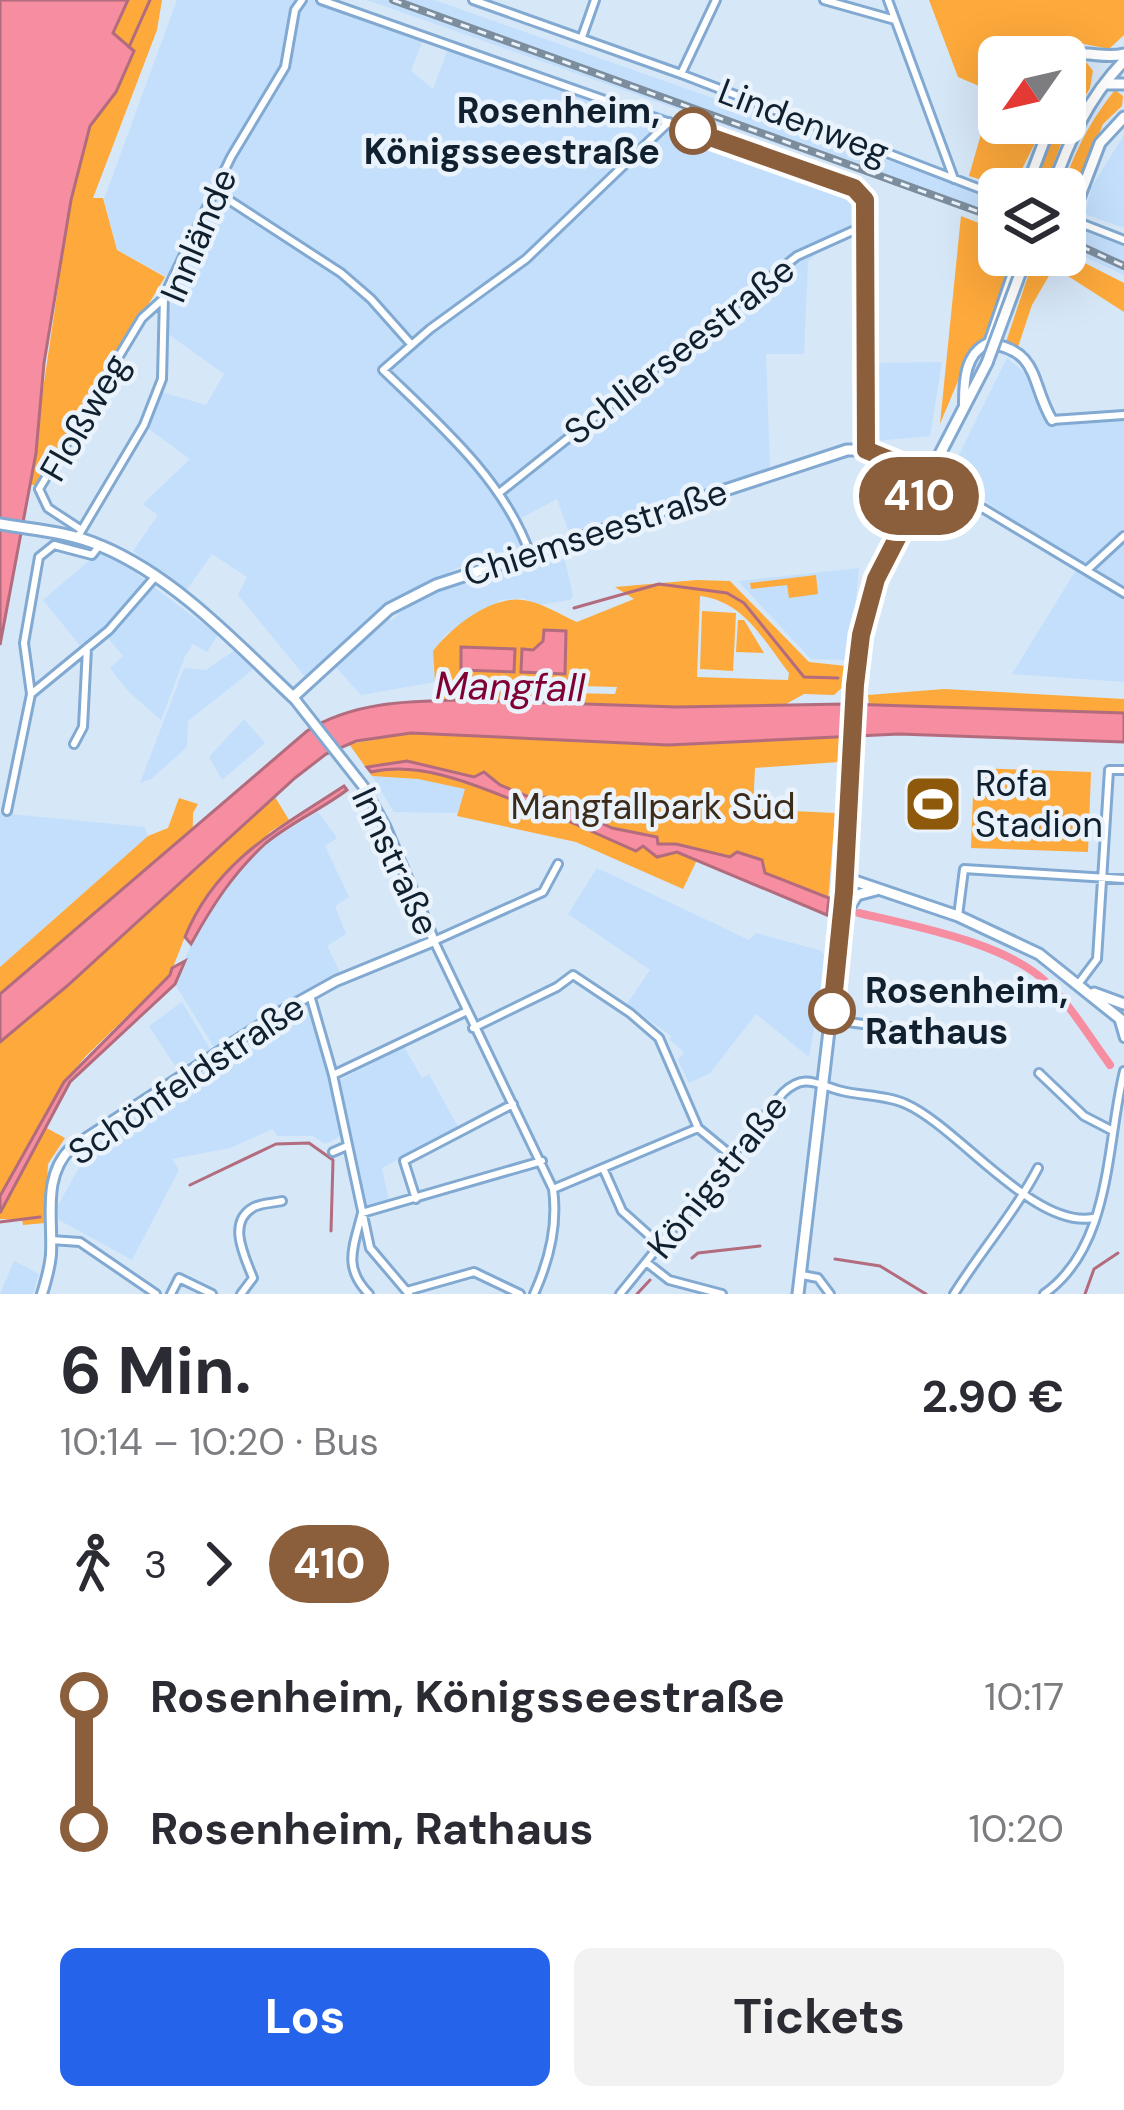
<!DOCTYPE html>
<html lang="de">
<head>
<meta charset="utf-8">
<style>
  :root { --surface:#fff; --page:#f2f2f3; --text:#2b2b33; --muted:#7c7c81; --accent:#2563eb }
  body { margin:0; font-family:"DM Sans",sans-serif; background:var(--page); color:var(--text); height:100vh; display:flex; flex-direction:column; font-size:45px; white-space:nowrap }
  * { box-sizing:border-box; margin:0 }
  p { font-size:39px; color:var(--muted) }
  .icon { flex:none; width:66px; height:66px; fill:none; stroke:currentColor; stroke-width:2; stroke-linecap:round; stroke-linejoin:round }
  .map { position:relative; height:1294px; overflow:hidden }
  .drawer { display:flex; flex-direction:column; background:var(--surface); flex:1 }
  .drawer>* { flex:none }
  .badge { padding:0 24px; border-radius:39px; font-size:42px; line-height:78px }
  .needle { width:78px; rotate:236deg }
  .buttons { position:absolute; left:978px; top:36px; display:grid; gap:24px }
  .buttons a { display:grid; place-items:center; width:108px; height:108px; border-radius:18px; background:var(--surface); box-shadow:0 12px 48px #0002; font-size:60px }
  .map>.badge { position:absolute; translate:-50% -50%; box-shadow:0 0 0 6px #fff }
  .legs { display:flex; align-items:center; gap:18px; height:132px; padding:0 60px; font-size:39px }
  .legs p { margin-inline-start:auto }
  .summary { display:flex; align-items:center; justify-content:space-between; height:204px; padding:0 60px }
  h1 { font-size:66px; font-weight:700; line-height:90px }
  .button { display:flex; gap:24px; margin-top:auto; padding:24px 60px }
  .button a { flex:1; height:138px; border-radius:18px; background:var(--accent); color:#fff; font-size:48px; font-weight:700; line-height:138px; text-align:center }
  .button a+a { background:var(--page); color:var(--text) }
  ul { padding:0 60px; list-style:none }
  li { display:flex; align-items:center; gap:42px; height:132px; font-size:45px }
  li i { display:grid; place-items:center; width:18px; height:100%; margin:0 15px; background:currentColor }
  li i::after { content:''; width:30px; height:30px; margin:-15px; border:9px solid; border-radius:50%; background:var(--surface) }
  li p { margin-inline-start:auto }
  li:first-child i { background:linear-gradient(#0000 50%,currentColor 0) }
  li:last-child i { background:linear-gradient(currentColor 50%,#0000 0) }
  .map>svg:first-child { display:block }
  .built { fill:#c3dffc }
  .green { fill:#fda93b; fill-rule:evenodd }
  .water { fill:#f78da0; stroke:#b26c7e; stroke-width:3 }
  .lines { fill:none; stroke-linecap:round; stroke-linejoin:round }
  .stream { stroke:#b26c7e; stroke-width:3 }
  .canal { stroke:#f78da0; stroke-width:8 }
  .minor-casing { stroke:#81a9d1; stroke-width:12 }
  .tertiary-casing { stroke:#81a9d1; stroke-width:14 }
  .secondary-casing { stroke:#81a9d1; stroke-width:15 }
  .minor { stroke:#fff; stroke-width:6 }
  .tertiary { stroke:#fff; stroke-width:8 }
  .secondary { stroke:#fff; stroke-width:9 }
  .rail-casing { stroke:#7c8d9d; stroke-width:8 }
  .rail { stroke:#eaf3fb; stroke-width:3; stroke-dasharray:9; stroke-linecap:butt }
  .secondary-bridge-casing { stroke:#81a9d1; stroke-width:15; stroke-linecap:butt }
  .secondary-bridge { stroke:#fff; stroke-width:9 }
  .line-1-casing { stroke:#fff; stroke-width:27 }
  .line-1 { stroke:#8b5e3c; stroke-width:18 }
  .stop-1-dot { fill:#fff; stroke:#8b5e3c; stroke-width:6 }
  .labels { text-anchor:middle; stroke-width:9; stroke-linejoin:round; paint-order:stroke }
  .stop-label { font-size:36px; font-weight:bold; fill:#10202f; stroke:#eaf3fb; text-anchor:end }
  .street-label { font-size:36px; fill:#10202f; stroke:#eaf3fb }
  .poi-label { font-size:36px; fill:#10202f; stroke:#eaf3fb; text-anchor:start }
  .park-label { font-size:36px; fill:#3c2b19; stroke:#eaf3fb }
  .water-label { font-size:39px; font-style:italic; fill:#7f0032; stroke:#eaf3fb }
</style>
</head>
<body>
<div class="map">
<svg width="1124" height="1294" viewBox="0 0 1124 1294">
  <rect width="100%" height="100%" fill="#d6e7f8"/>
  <!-- built -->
  <path class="built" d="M177,0H336L426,32L411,71L433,89L451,41L677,118L869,190L856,221L808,261L804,354H766L770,469L569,532L557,499L525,516L517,520L527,545L471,562L410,590L383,611L391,621L415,599L562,549L573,595L570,600L539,605L523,598L501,600L446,634L433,651L435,682L361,695L334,665L307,679L238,595L247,577L212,554L185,592L133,551L158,515L143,504L190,459L149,429L161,392L206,405L224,374L168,334L173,280L117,250L104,199Z
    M367,0H434L770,118L999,201V222Z
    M1124,135V228L1085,214L1091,188Z
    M1065,225L1124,246V275L1065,248Z
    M1007,358L1028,375L1060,419L1124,415V682L1012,674L1078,567L949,475Z
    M942,362L930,436L876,441L877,363Z
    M98,553L122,563L218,635L207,652L193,644L185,656L161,720L129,692L110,668L123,656L103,632L82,648L43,600Z
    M859,568L850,660L811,659L738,581Z
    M235,650L255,668L188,721L187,747L151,779L140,783L184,668L206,670Z
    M244,719L265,743L222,780L209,757Z
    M372,776L418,779L466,789L457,813L394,812Z
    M318,812L337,838L325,846L349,897L335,906L346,934L327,946L340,972L215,1049L175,984L191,944L221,889L269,841Z
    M0,813L144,827L148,836L0,967Z
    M597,868L749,940L756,933L822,951L826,959L809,1057L756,1014L710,1073L689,1083L678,1060L684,1052L670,1040L671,1036L627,1004L650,970L568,914Z
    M310,1000L343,1135L325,1144L313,1136H277L273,1129L230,1148L172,1159L179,1170L132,1260L59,1220L57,1207L90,1148Z
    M182,1002L210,1049L177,1069L149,1026Z
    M404,1047L422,1078L429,1074L458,1127L382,1168L389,1201L366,1207L340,1080Z
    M14,1261L39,1274L33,1294H0Z"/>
  <!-- green -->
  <path class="green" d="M128,0H162L157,30L93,198H103L117,250L165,277L38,486L29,484L71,200L90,126L116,92L113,33Z
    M929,0H1124V35L1109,49L1069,41L1056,57H999V123H1045L1012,189L969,176L993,92L958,77Z
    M1087,63L1093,71L1090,88L1067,128L1044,189H1032L1056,123H1065V73L1070,65Z
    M1115,90L1123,96L1122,106L1103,124L1068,208L1065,207V189H1062C1075,151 1090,121 1115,90Z
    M961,216L999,231V255H1013L977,357L963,369L940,424Z
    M1065,253L1124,283V312L1054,267L1032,305L1018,347L1006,342L1035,255Z
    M816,575L818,594L789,598L787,585L751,589L750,583Z
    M697,580L730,581L809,662L846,666V684L834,695L804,694L786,704L677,707L439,700L438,690L615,694L617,687L435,682L433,651C451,627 492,595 523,600C541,602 561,615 577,622L634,599L615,587ZM700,596C744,601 764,641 789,673L788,680L697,677Z
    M702,611L736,613L733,671L700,669Z
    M738,620H744L764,653L736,652Z
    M944,689L1124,699V713L869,705L868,695Z
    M410,733L668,745L845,736L839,762L755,768L753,809L835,813L827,915L697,860L683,889L576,842L457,816L465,789L418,779L372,776L349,744Z
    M974,768L1091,772L1088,852L971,848Z
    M275,797L289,820L270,832L191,921L170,975L86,1056L64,1082L41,1125L65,1138L48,1164L45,1223L23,1225L22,1220L0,1219V967L148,836L168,828L179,798L198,804L193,813L192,868Z"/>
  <!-- water -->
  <path class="water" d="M0,0H128L113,33L134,51L116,92L90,126L71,200L44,363L36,453L0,645Z
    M544,630L566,631L565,674L521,672L522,649L533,650L543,641Z
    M461,647L515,649L514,672L461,670Z
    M466,700L677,707L846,704L1124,713V742L899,734L668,745L411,733L356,741L326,754L295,778L67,986L0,1042V994L307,731C354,701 412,701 466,700Z
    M407,761L474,777L484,772L500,785L534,799L546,797L612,828L657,837L658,844H676L730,857L737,852L762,860L765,873L829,898L827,915L677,852L657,857L643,846L636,851L555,815L546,805L541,811C490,792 427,759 371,772L367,767Z
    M344,786L347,790C322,809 290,823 266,843C233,873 212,906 191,944L185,937C216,860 280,828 344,786Z
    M185,961L175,984L70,1082L0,1213V1196L64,1082L170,975L172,968Z"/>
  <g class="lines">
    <!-- stream -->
    <path class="stream" d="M129,47L150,0
      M574,608L659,584L727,593L744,603L804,677L838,678
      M190,1185L276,1144L309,1143L333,1160L331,1231
      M0,1222L40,1217
      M692,1258L698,1253L760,1246
      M835,1259L880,1266L926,1294
      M637,1294L650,1280
      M1085,1294L1094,1269L1118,1253"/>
    <!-- canal -->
    <path class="canal" d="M859,913C913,926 1008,943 1048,984C1072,1007 1090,1038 1110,1065"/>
    <!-- minor casing -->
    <g class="minor-casing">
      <path id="minor" d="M321,0L854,188L865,199L867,210L866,450
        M473,0L681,74L999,196
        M824,0L895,20
        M888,0L954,179
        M582,37L595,0
        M681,74L716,0
        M215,191L341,273L371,299L411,344
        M1065,217L1124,240
        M988,343L1014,267
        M1052,420L1124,415
        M929,476L1124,593
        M499,493L797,256L868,224
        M80,529L48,508L39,489L142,318L163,299
        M77,538L144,425L162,379L164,296L231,157L285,67L295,10L302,0
        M530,554C504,480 439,424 383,370L430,329L526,259L669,122
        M1087,570L1124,536
        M31,694L109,630L155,577
        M74,744L83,727L87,648
        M7,811L31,694L24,643L39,557L54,545L92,555L100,545
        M958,916L964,869L1124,879
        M1079,983L1097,959L1109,770H1124
        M310,995L333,1075L370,1248L409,1294
        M831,1020L904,1029
        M1119,1021L1124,1038
        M473,1028L557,987L573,975L630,1013L659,1038L698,1128L732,1156
        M1039,1073L1084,1116L1113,1131
        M333,1075L465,1012
        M333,1152L347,1146
        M603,1168L622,1211L660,1245
        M553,1189L698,1128
        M416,1199L404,1161L513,1104
        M51,1240L80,1242L156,1294
        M646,1262L669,1280L722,1294
        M802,1275L818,1278L830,1294
        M407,1291L474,1272L520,1294
        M171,1294L179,1278L212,1294
        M241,1294L253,1278C245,1257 226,1222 254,1207C262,1203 274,1203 282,1201
        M369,1294C342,1267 354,1246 362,1213L542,1161
        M534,1294C549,1261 558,1225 553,1189L434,941L543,892L558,864
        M620,1294L783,1093C805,1072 817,1085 842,1091C862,1096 887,1095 906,1104C958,1127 1034,1229 1093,1218
        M954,1294C981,1251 1015,1212 1038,1168
        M1044,1294C1112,1246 1106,1145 1124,1071"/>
    </g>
    <!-- tertiary casing -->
    <g class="tertiary-casing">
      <path id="tertiary" d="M964,403C964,380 965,354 988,343C1041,351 1030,383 1052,420
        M42,1294C46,1281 50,1268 51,1254C53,1218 42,1176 71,1148L282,1011L336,981L434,941L385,826L363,786L293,697"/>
    </g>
    <!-- secondary casing -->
    <g class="secondary-casing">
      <path id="secondary" d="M1065,58C1083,48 1103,60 1124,54
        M1106,84H1124
        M1026,189L1051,123
        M1052,189C1069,141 1088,98 1124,61
        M1071,219L1100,143L1124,117
        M0,524C34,530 70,532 101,546C175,577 236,643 293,697L389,609L436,585L847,450H866L929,476
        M846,878L958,916L1039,954L1124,1022
        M845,914L857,895L876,890
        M1094,993L1124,1004
        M798,1294L842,920L855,685L861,635L881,568L987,363"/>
    </g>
    <!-- minor -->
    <use href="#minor" class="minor"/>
    <!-- tertiary -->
    <use href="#tertiary" class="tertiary"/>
    <!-- secondary -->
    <use href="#secondary" class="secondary"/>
    <!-- rail casing -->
    <g class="rail-casing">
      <path id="rail" d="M393,0L999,219
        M1065,239L1124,266"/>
    </g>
    <!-- rail -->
    <use href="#rail" class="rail"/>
    <!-- secondary-bridge casing -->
    <g class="secondary-bridge-casing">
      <path id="secondary-bridge" d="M987,363L1027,255"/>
    </g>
    <!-- secondary-bridge -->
    <use href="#secondary-bridge" class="secondary-bridge"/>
  </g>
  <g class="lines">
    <!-- line-1 casing -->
    <g class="line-1-casing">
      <path id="line-1" d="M693,131L854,188L865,200L866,450L929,476L876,579L861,635L855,685L844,892L832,1011"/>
    </g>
    <!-- line-1 -->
    <use href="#line-1" class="line-1"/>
  </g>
  <!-- icons -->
  <defs>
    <g id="stadium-square" transform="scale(3)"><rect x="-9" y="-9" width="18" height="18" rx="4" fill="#8e590b" stroke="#eaf3fb"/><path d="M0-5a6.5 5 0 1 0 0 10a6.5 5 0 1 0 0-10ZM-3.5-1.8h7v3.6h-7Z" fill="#fff"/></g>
  </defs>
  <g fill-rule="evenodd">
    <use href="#stadium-square" x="933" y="804"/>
  </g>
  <!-- markers -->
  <g class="stop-1-dot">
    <circle cx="693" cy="131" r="21"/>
    <circle cx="832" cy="1011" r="21"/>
  </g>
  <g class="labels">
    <!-- stop labels -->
    <g class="stop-label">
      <text x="660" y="123">Rosenheim,<tspan x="660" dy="41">Königsseestraße</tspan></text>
      <text x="865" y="1003" text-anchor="start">Rosenheim,<tspan x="865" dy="41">Rathaus</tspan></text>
    </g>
    <!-- street labels -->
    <g class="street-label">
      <text transform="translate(804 121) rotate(21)" y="13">Lindenweg</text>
      <text transform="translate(198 235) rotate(-67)" y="13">Innlände</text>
      <text transform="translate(679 350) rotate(-38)" y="13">Schlierseestraße</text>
      <text transform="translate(84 417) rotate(-60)" y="13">Floßweg</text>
      <text transform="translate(595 532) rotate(-18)" y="13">Chiemseestraße</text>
      <text transform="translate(396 861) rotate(65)" y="13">Innstraße</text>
      <text transform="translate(186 1079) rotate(-34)" y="13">Schönfeldstraße</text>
      <text transform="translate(717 1176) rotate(-51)" y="13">Königstraße</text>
    </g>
    <!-- poi labels -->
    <g class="poi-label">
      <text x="975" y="796">Rofa<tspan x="975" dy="41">Stadion</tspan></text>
    </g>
    <!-- park labels -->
    <g class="park-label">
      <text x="653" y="819">Mangfallpark Süd</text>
    </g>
    <!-- water labels -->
    <g class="water-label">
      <text transform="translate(510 686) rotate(1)" y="14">Mangfall</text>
    </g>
  </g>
</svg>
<div class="buttons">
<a><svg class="needle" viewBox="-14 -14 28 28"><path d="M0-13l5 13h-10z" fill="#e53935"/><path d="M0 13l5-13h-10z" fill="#7c7c81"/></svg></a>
<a><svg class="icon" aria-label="layers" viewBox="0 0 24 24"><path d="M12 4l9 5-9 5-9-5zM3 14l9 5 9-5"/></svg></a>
</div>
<b class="badge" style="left:919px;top:496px;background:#8b5e3c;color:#fff">410</b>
</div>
<section class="drawer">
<div class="summary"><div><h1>6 Min.</h1><p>10:14 – 10:20 · Bus</p></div><b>2.90 €</b></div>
<div class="legs"><svg class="icon" aria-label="walk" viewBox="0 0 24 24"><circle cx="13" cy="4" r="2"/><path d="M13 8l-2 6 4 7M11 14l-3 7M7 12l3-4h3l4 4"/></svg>3<svg class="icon" aria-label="forward" viewBox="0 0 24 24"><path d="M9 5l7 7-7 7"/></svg><b class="badge" style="background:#8b5e3c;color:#fff">410</b></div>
<ul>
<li><i style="color:#8b5e3c"></i><b>Rosenheim, Königsseestraße</b><p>10:17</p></li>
<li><i style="color:#8b5e3c"></i><b>Rosenheim, Rathaus</b><p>10:20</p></li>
</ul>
<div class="button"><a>Los</a><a>Tickets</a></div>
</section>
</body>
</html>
